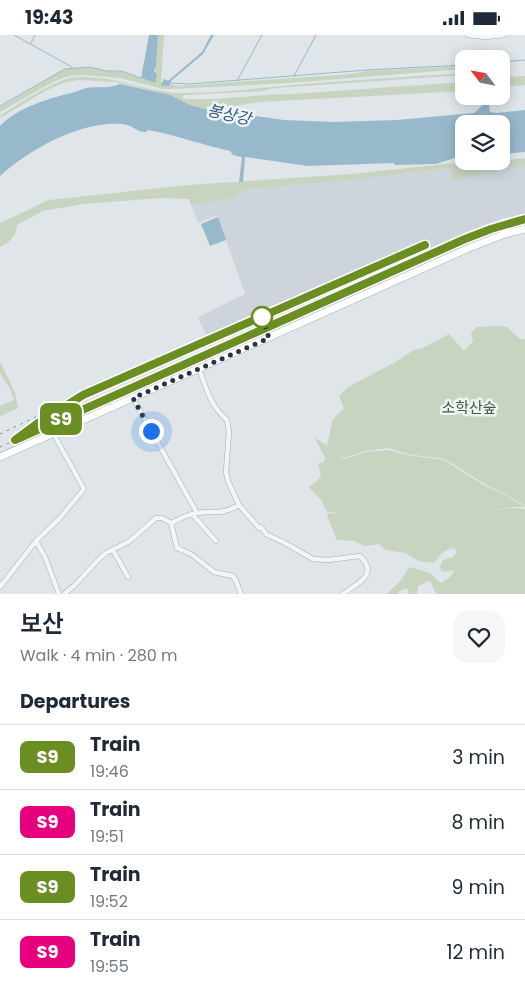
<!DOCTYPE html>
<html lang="en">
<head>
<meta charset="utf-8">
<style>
  :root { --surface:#fff; --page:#f6f6f7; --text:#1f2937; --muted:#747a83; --line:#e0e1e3 }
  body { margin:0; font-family:Poppins,"Noto Sans KR",sans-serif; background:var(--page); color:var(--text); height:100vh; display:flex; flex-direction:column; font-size:19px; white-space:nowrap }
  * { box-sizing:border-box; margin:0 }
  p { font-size:16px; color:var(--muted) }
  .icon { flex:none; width:28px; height:28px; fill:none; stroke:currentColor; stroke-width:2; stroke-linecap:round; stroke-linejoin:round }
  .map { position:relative; height:559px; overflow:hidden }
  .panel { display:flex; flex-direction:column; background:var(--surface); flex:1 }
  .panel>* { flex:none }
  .badge { padding:0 10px; border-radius:8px; font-size:18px; line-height:32px }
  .needle { width:32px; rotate:302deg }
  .buttons { position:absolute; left:455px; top:15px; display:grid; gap:10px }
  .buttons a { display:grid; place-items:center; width:55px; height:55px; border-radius:10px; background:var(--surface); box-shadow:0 2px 12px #0003; font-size:25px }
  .you { position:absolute; width:25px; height:25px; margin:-12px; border:4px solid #fff; border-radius:50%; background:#1a73e8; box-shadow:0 0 0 8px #1a73e833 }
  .map>.badge { position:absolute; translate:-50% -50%; box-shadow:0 0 0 2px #fff }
  h2 { padding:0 20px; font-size:19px; line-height:45px }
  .round { display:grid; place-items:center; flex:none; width:52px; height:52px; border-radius:15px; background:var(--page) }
  .summary { display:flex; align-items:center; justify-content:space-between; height:85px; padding:0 20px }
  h1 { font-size:24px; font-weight:600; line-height:38px }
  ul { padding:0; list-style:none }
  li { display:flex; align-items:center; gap:15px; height:65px; padding:0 20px; border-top:1px solid var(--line) }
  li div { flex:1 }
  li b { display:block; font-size:19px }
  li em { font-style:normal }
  li .badge { min-width:55px; font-weight:700; text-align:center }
  .status { display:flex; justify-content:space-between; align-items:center; height:35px; padding:0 25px; background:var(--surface); direction:ltr }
  .status svg { height:14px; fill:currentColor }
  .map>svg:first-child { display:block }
  .built { fill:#cdd4dc }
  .green { fill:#c7d4c0 }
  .water { fill:#98b8cc }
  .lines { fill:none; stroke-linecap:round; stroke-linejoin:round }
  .stream { stroke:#98b8cc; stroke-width:1 }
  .street-casing { stroke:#a4acb4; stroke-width:5.5 }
  .secondary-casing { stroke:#a4acb4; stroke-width:8 }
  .street { stroke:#f2f5f7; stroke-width:4.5 }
  .secondary { stroke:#fff; stroke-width:7 }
  .rail { stroke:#778694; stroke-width:1; stroke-dasharray:2.5 5; stroke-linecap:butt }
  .line-casing { stroke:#fff; stroke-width:11 }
  .line { stroke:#6b8e23; stroke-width:8 }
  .walk { stroke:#273442; stroke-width:5; stroke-dasharray:0 9 }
  .stop-dot { fill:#fff; stroke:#6b8e23; stroke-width:2.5 }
  .labels { text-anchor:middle; stroke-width:5; stroke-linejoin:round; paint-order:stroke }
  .park-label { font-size:15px; fill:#415f33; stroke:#eff3f7 }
  .water-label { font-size:16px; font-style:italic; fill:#2e5979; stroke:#eff3f7 }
</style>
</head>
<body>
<div class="status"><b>19:43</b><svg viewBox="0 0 49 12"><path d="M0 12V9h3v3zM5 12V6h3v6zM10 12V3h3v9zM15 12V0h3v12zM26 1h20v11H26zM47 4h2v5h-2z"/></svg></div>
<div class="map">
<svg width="525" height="559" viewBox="0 0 525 559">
  <rect width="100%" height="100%" fill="#dfe5e9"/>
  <!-- built -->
  <path class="built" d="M525,126V179L504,183L469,196L210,308L198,282L245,259L217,180L198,188L191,170L235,163L241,155L353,145L451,133Z"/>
  <!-- green -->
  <path class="green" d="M158,0H164L161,47L178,51L352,39L367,36L464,31V34L289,48L173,54H163L120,43L83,40L68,41L53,47L0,77V72L65,34L84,32L106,36L121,37L155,48C155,32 157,16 158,0Z
    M464,38V40L275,53L262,56L185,60L182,62L184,64C221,66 257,59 293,59L464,47V56L259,67L235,71H207L206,74L190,70L170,60L116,47L77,45L63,48L45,56L0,83V81C15,71 54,46 70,43C109,37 145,58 183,58C220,58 256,53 293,50C350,45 407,42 464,38Z
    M525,41V50L501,52V42Z
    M525,123V131L502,133L454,146L450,133L353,145L241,155L235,163L191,170L189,164L161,163L83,169L43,176L17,190C16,201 10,207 0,212V188L49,165L189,150L352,139L454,128L457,131Z
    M500,291L507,292L520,304H525V471L502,457L486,450L445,424L407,419L388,413L366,416L344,423L332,415L344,424L366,417L388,415L407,420L444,425L485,451L502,458L525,472H512L492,476L512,473L525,474V559H436L430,545L418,551L417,559H409L407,553L399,556L398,559H386C397,551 403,544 409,532L430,538L441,548L451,541L454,535L446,537L441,536L440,532L443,525L453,522L457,517L454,513C443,515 440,520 434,528L419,526L405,518L386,515L379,509L365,511L354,506L337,505L328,483L327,478L340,479L326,476L322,466L309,452L318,445L321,441L318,429L324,427L325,423L315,403L331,413L327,410L333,384L344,373L339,361L348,352L394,328L414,315L423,313L449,299L464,316L473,306L471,298L477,292Z
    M0,326L15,358L18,373L0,381V371L14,365L10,354L0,338Z"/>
  <!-- water -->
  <path class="water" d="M149,0H158L156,31L154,36L157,40L155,48L141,43Z
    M211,0H214L203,19L171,46L170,50L167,51L161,50L164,44L168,46L202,17Z
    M120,49L170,60L190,70L206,74L284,85L334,87L397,85L474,78L485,68L487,61H493L489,70L490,77L497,78L525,75V117L501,119V89H464V120L436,129L395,130L393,128L308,131L245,122L243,147H239L242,122L233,120L230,116C203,110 176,100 148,95L146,97C136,97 134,90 122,89C80,86 30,114 0,141V91C18,72 50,63 75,57C78,56 82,54 86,53C97,51 110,54 120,49Z
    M218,182L226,205L210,211L201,189Z"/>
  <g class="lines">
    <!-- stream -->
    <path class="stream" d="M14,0L72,32
      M31,8L35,0
      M501,27L525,25
      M294,41L316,0
      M237,46L262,0
      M171,48L189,49L367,35L464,30
      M0,71L65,34L89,32L107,36H121L141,43"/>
    <!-- street casing -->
    <g class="street-casing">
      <path id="street" d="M468,0L485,2L504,0
        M199,333C206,353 211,372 227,385L229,397L226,437L228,446L239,470L259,493L261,492L266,499L285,508L313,524L328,525L360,521C380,540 356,549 343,559
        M133,363L197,478
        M192,479L216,506
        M171,488L177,513L191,519L214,537L233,541L236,546L241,559
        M36,506L45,522L59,559
        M113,515L128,542
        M0,552L36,506L59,484L84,454L53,398
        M64,559L74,551L100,523L106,518L130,506L156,483H162L171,488C179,484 188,479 197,478C217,475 219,481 239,470"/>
    </g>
    <!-- secondary casing -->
    <g class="secondary-casing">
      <path id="secondary" d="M0,422L469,213L505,199L525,194"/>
    </g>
    <!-- street -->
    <use href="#street" class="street"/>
    <!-- secondary -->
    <use href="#secondary" class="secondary"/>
    <!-- rail -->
    <path class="rail" d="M35,390L83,360L425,209
      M0,399L42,379
      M0,412L465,204L491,193L525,185"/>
  </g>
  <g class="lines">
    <!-- line casing -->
    <g class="line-casing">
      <path id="line" d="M425,210L83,360L38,388L15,405L465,204L491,194L525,184"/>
    </g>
    <!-- line -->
    <use href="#line" class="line"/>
    <!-- walk -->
    <path class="walk" d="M151,396L133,363L269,303L262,282"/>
  </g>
  <!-- markers -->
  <circle class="stop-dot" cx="262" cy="282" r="10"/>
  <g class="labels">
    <!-- park labels -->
    <g class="park-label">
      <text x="469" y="378">소학산숲</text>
    </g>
    <!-- water labels -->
    <g class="water-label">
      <text transform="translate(229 79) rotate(13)" y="6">봉상강</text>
    </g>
  </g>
</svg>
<div class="buttons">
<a><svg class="needle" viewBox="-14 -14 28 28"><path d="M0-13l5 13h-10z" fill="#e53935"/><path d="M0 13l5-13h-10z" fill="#747a83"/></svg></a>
<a><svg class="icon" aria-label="layers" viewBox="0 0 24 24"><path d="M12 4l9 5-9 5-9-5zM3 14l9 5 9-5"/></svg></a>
</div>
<div class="you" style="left:151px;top:396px"></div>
<b class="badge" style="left:61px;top:384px;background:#6b8e23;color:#fff">S9</b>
</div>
<section class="panel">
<div class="summary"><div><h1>보산</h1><p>Walk · 4 min · 280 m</p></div><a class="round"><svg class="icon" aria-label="heart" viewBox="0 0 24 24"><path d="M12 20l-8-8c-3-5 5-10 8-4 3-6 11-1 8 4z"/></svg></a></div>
<h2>Departures</h2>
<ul>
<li><span class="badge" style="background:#6b8e23;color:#fff">S9</span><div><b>Train</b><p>19:46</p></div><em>3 min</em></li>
<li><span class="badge" style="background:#e6007e;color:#fff">S9</span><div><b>Train</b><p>19:51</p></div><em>8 min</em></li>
<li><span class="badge" style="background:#6b8e23;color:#fff">S9</span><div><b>Train</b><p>19:52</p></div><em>9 min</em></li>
<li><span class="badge" style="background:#e6007e;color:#fff">S9</span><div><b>Train</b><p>19:55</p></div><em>12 min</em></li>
</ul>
</section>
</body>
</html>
